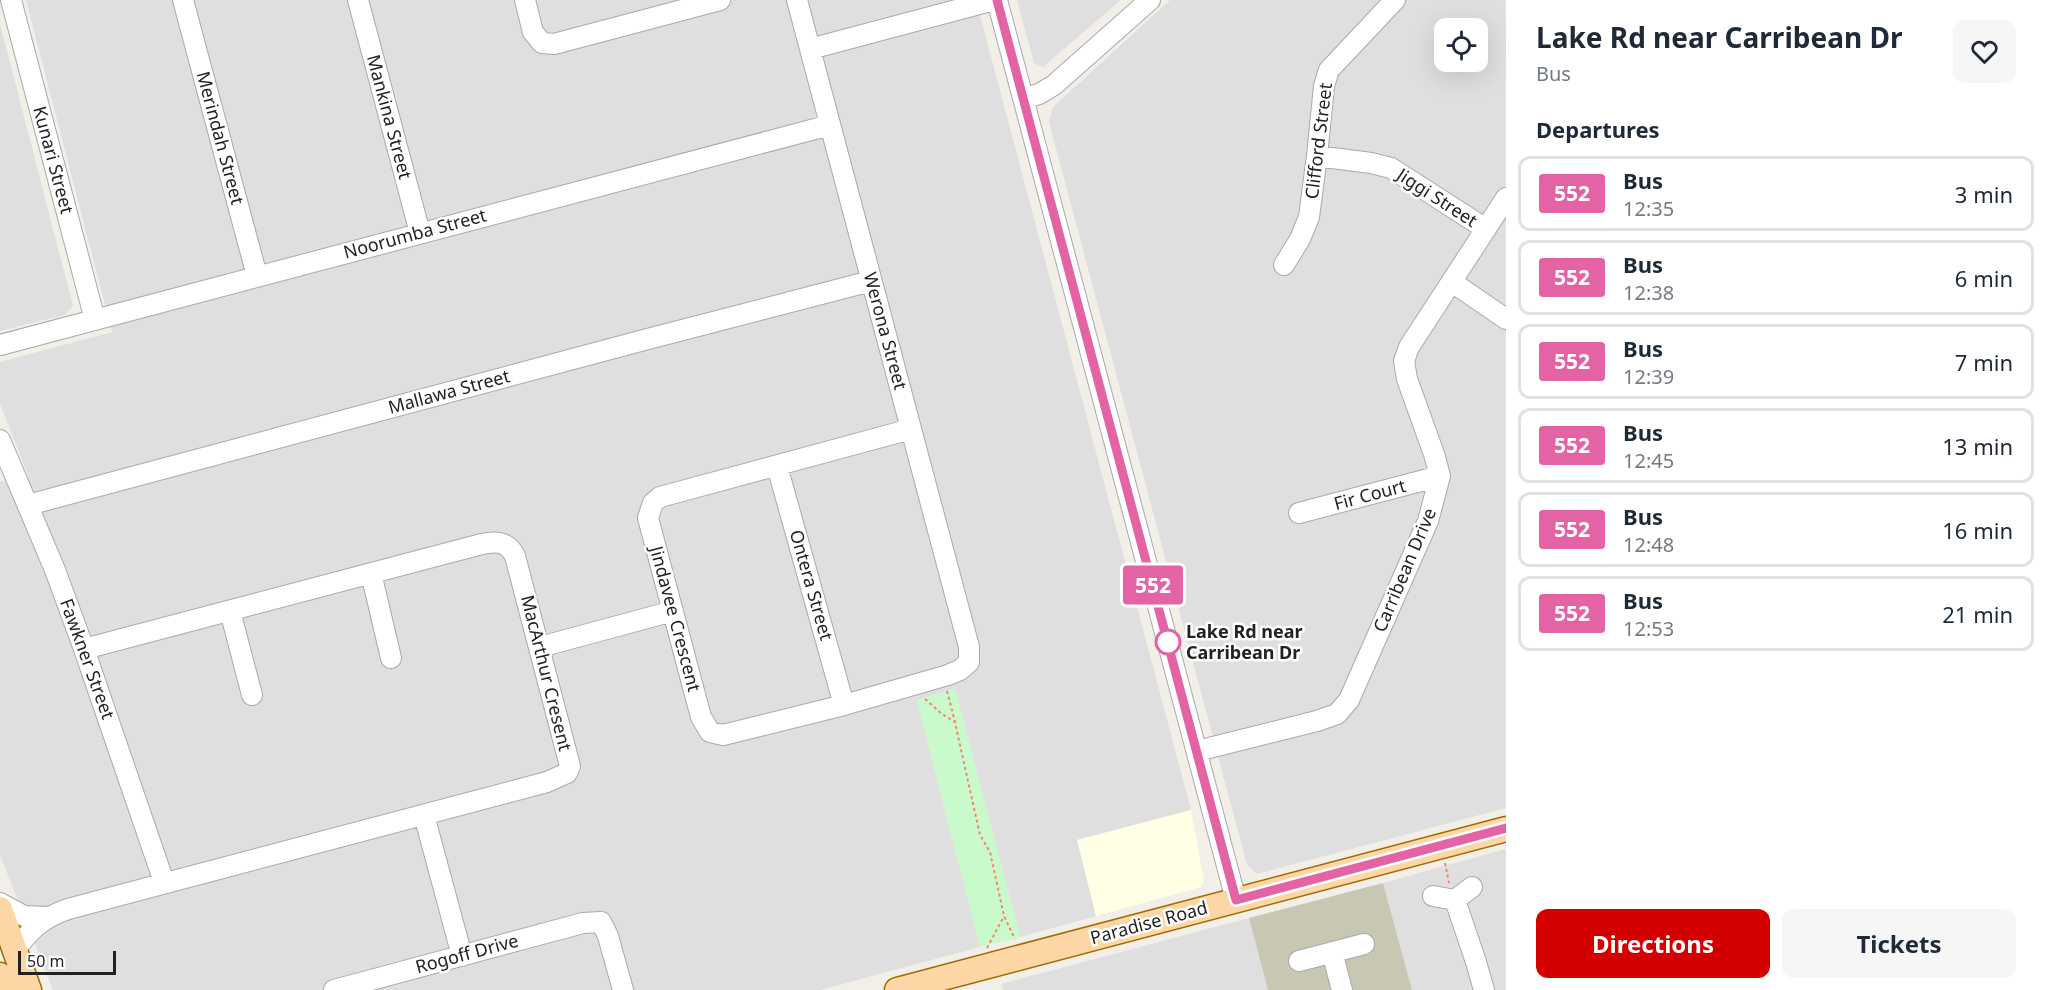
<!DOCTYPE html>
<html lang="en">
<head>
<meta charset="utf-8">
<style>
  :root { --surface:#fff; --page:#f6f6f7; --text:#1f2937; --muted:#747a83; --line:#e0e1e3; --accent:#d40000 }
  body { margin:0; font-family:"Noto Sans",sans-serif; background:var(--page); color:var(--text); height:100vh; display:flex; flex-direction:column; font-size:22px; white-space:nowrap }
  * { box-sizing:border-box; margin:0 }
  p { font-size:20px; color:var(--muted) }
  .icon { flex:none; width:33px; height:33px; fill:none; stroke:currentColor; stroke-width:2; stroke-linecap:round; stroke-linejoin:round }
  .map { position:relative; flex:1; overflow:hidden }
  .sheet { display:flex; flex-direction:column; background:var(--surface); width:540px }
  .sheet>* { flex:none }
  .badge { padding:0 12px; border-radius:4px; font-size:21px; line-height:39px }
  .tools { position:absolute; left:1434px; top:18px; display:grid; gap:12px }
  .tools a { display:grid; place-items:center; width:54px; height:54px; border-radius:12px; background:var(--surface); box-shadow:0 6px 24px #0002; font-size:30px }
  .scale { position:absolute; left:18px; bottom:15px; width:98px; box-sizing:border-box; padding-left:6px; border:3px solid #222; border-top:0; font-size:16px; line-height:21px; white-space:nowrap; color:#222; -webkit-text-stroke:4px #fff; paint-order:stroke }
  .map>.badge { position:absolute; translate:-50% -50%; box-shadow:0 0 0 3px #fff }
  h2 { padding:0 30px; font-size:22px; line-height:54px }
  .round { display:grid; place-items:center; flex:none; width:63px; height:63px; border-radius:12px; background:var(--page) }
  .headline { display:flex; align-items:center; justify-content:space-between; height:102px; padding:0 30px }
  h1 { font-size:28px; font-weight:700; line-height:45px }
  .cta { display:flex; gap:12px; margin-top:auto; padding:12px 30px }
  .cta a { flex:1; height:69px; border-radius:12px; background:var(--accent); color:#fff; font-size:24px; font-weight:700; line-height:69px; text-align:center }
  .cta a+a { background:var(--page); color:var(--text) }
  ul { padding:0; list-style:none }
  li { display:flex; align-items:center; gap:18px; height:75px; margin:0 12px 9px; padding:0 18px; border:3px solid var(--line); border-radius:12px }
  li div { flex:1 }
  li b { display:block; font-size:22px }
  li em { font-style:normal }
  li .badge { min-width:66px; font-weight:700; text-align:center }
  main { display:flex; flex:1; min-height:0 }
  .map>svg:first-child { display:block }
  .residential { fill:#e0dfdf; fill-rule:evenodd }
  .education { fill:#ffffe5 }
  .construction { fill:#c7c7b4 }
  .park { fill:#c8facc }
  .lines { fill:none; stroke-linecap:round; stroke-linejoin:round }
  .minor-casing { stroke:#a9a9a9; stroke-width:22 }
  .major-casing { stroke:#a06b00; stroke-width:27 }
  .path { stroke:#fa8072; stroke-width:2; stroke-dasharray:3 3; stroke-linecap:butt }
  .minor { stroke:#fff; stroke-width:20 }
  .major { stroke:#fcd6a4; stroke-width:24 }
  .line-casing { stroke:#fff; stroke-width:14 }
  .line { stroke:#e463a4; stroke-width:9 }
  .stop-dot { fill:#fff; stroke:#e463a4; stroke-width:3 }
  .labels { text-anchor:middle; stroke-width:5; stroke-linejoin:round; paint-order:stroke }
  .street-label { font-size:18px; fill:#222; stroke:#fff }
  .stop-label { font-size:18px; font-weight:bold; fill:#222; stroke:#fff; text-anchor:start }
</style>
</head>
<body>
<main>
<div class="map">
<svg width="1506" height="990" viewBox="0 0 1506 990">
  <rect width="100%" height="100%" fill="#f2efe9"/>
  <!-- residential -->
  <path class="residential" d="M26,0H976L1191,810L1078,840L1096,916L1020,937L955,689L917,700L980,947L820,990H53L0,855V482L28,475L0,404V362L112,332Z
    M1017,0H1121L1043,67L1034,63Z
    M1170,0H1506V808L1257,874L1247,865L1049,122L1053,107ZM1444,28H1478V62H1444Z
    M0,24L73,306L65,315L0,331Z
    M1506,849V990H1412L1383,883Z
    M1249,918L1268,990H1003L1001,984Z"/>
  <!-- education -->
  <path class="education" d="M1191,810L1204,881L1201,887L1096,916L1077,840Z"/>
  <!-- construction -->
  <path class="construction" d="M1383,883L1412,990H1268L1249,918Z"/>
  <!-- park -->
  <path class="park" d="M955,689L1020,937L980,947L917,700Z"/>
  <g class="lines">
    <!-- minor casing -->
    <g class="minor-casing">
      <path id="minor" d="M11,0L95,320
        M183,0L257,276
        M358,0L420,233
        M525,0L533,32L542,43L554,44L720,0
        M797,0L969,647V662L960,670L948,675L844,705L723,735L710,732L701,717L648,518L653,503L660,497L911,429
        M997,0L1236,900
        M810,49L994,0
        M1024,98L1039,94L1054,85L1150,0
        M1317,156L1371,163L1391,168L1486,229
        M1284,265L1300,239L1309,217L1317,156L1324,86L1329,70L1395,0
        M1452,282L1506,319
        M0,345L830,125
        M0,440L55,570L84,649L164,882
        M777,466L844,705
        M28,505L644,340L871,281
        M1299,513L1440,476
        M371,573L391,658
        M230,611L252,695
        M540,647L673,611
        M1197,751L1317,721L1337,714L1349,700L1428,521L1440,476L1434,454L1407,379L1404,361L1409,347L1506,198
        M424,815L462,956
        M1433,896L1455,900L1472,887
        M1455,900L1476,962L1484,990
        M0,903L24,916L47,917
        M15,950C31,929 42,918 68,909L547,782L567,773L570,766L515,556C507,540 494,541 478,545L84,649
        M1332,952L1342,990
        M1299,961L1364,944
        M334,990L583,923L601,922L608,936L623,990"/>
    </g>
    <!-- major casing -->
    <g class="major-casing">
      <path id="major" d="M0,909L29,990
        M0,975L6,990
        M897,990L1506,829"/>
    </g>
    <!-- path -->
    <path class="path" d="M947,691L954,718L980,835L990,852L1004,916L1015,939
      M925,699L942,714L955,722
      M1445,863L1449,883
      M987,948L1004,916"/>
    <!-- minor -->
    <use href="#minor" class="minor"/>
    <!-- major -->
    <use href="#major" class="major"/>
  </g>
  <g class="lines">
    <!-- line casing -->
    <g class="line-casing">
      <path id="line" d="M997,0L1236,900L1506,828"/>
    </g>
    <!-- line -->
    <use href="#line" class="line"/>
  </g>
  <!-- markers -->
  <circle class="stop-dot" cx="1168" cy="642" r="12"/>
  <g class="labels">
    <!-- street labels -->
    <g class="street-label">
      <text transform="translate(389 117) rotate(75)" y="6">Mankina Street</text>
      <text transform="translate(220 138) rotate(75)" y="6">Merindah Street</text>
      <text transform="translate(1319 141) rotate(-83)" y="6">Clifford Street</text>
      <text transform="translate(53 160) rotate(75)" y="6">Kunari Street</text>
      <text transform="translate(1437 198) rotate(33)" y="6">Jiggi Street</text>
      <text transform="translate(415 234) rotate(-15)" y="6">Noorumba Street</text>
      <text transform="translate(885 331) rotate(75)" y="6">Werona Street</text>
      <text transform="translate(449 392) rotate(-15)" y="6">Mallawa Street</text>
      <text transform="translate(1370 495) rotate(-15)" y="6">Fir Court</text>
      <text transform="translate(1405 570) rotate(-67)" y="6">Carribean Drive</text>
      <text transform="translate(811 585) rotate(74)" y="6">Ontera Street</text>
      <text transform="translate(675 619) rotate(75)" y="6">Jindavee Crescent</text>
      <text transform="translate(87 659) rotate(70)" y="6">Fawkner Street</text>
      <text transform="translate(546 673) rotate(76)" y="6">MacArthur Cresent</text>
      <text transform="translate(1149 923) rotate(-15)" y="6">Paradise Road</text>
      <text transform="translate(467 954) rotate(-15)" y="6">Rogoff Drive</text>
    </g>
    <!-- stop labels -->
    <g class="stop-label">
      <text x="1186" y="638">Lake Rd near<tspan x="1186" dy="21">Carribean Dr</tspan></text>
    </g>
  </g>
</svg>
<div class="tools">
<a><svg class="icon" aria-label="locate" viewBox="0 0 24 24"><circle cx="12" cy="12" r="6"/><path d="M12 2v4M12 18v4M2 12h4M18 12h4"/></svg></a>
</div>
<div class="scale">50 m</div>
<b class="badge" style="left:1153px;top:585px;background:#e463a4;color:#fff">552</b>
</div>
<section class="sheet">
<div class="headline"><div><h1>Lake Rd near Carribean Dr</h1><p>Bus</p></div><a class="round"><svg class="icon" aria-label="heart" viewBox="0 0 24 24"><path d="M12 20l-8-8c-3-5 5-10 8-4 3-6 11-1 8 4z"/></svg></a></div>
<h2>Departures</h2>
<ul>
<li><span class="badge" style="background:#e463a4;color:#fff">552</span><div><b>Bus</b><p>12:35</p></div><em>3 min</em></li>
<li><span class="badge" style="background:#e463a4;color:#fff">552</span><div><b>Bus</b><p>12:38</p></div><em>6 min</em></li>
<li><span class="badge" style="background:#e463a4;color:#fff">552</span><div><b>Bus</b><p>12:39</p></div><em>7 min</em></li>
<li><span class="badge" style="background:#e463a4;color:#fff">552</span><div><b>Bus</b><p>12:45</p></div><em>13 min</em></li>
<li><span class="badge" style="background:#e463a4;color:#fff">552</span><div><b>Bus</b><p>12:48</p></div><em>16 min</em></li>
<li><span class="badge" style="background:#e463a4;color:#fff">552</span><div><b>Bus</b><p>12:53</p></div><em>21 min</em></li>
</ul>
<div class="cta"><a>Directions</a><a>Tickets</a></div>
</section>
</main>
</body>
</html>
